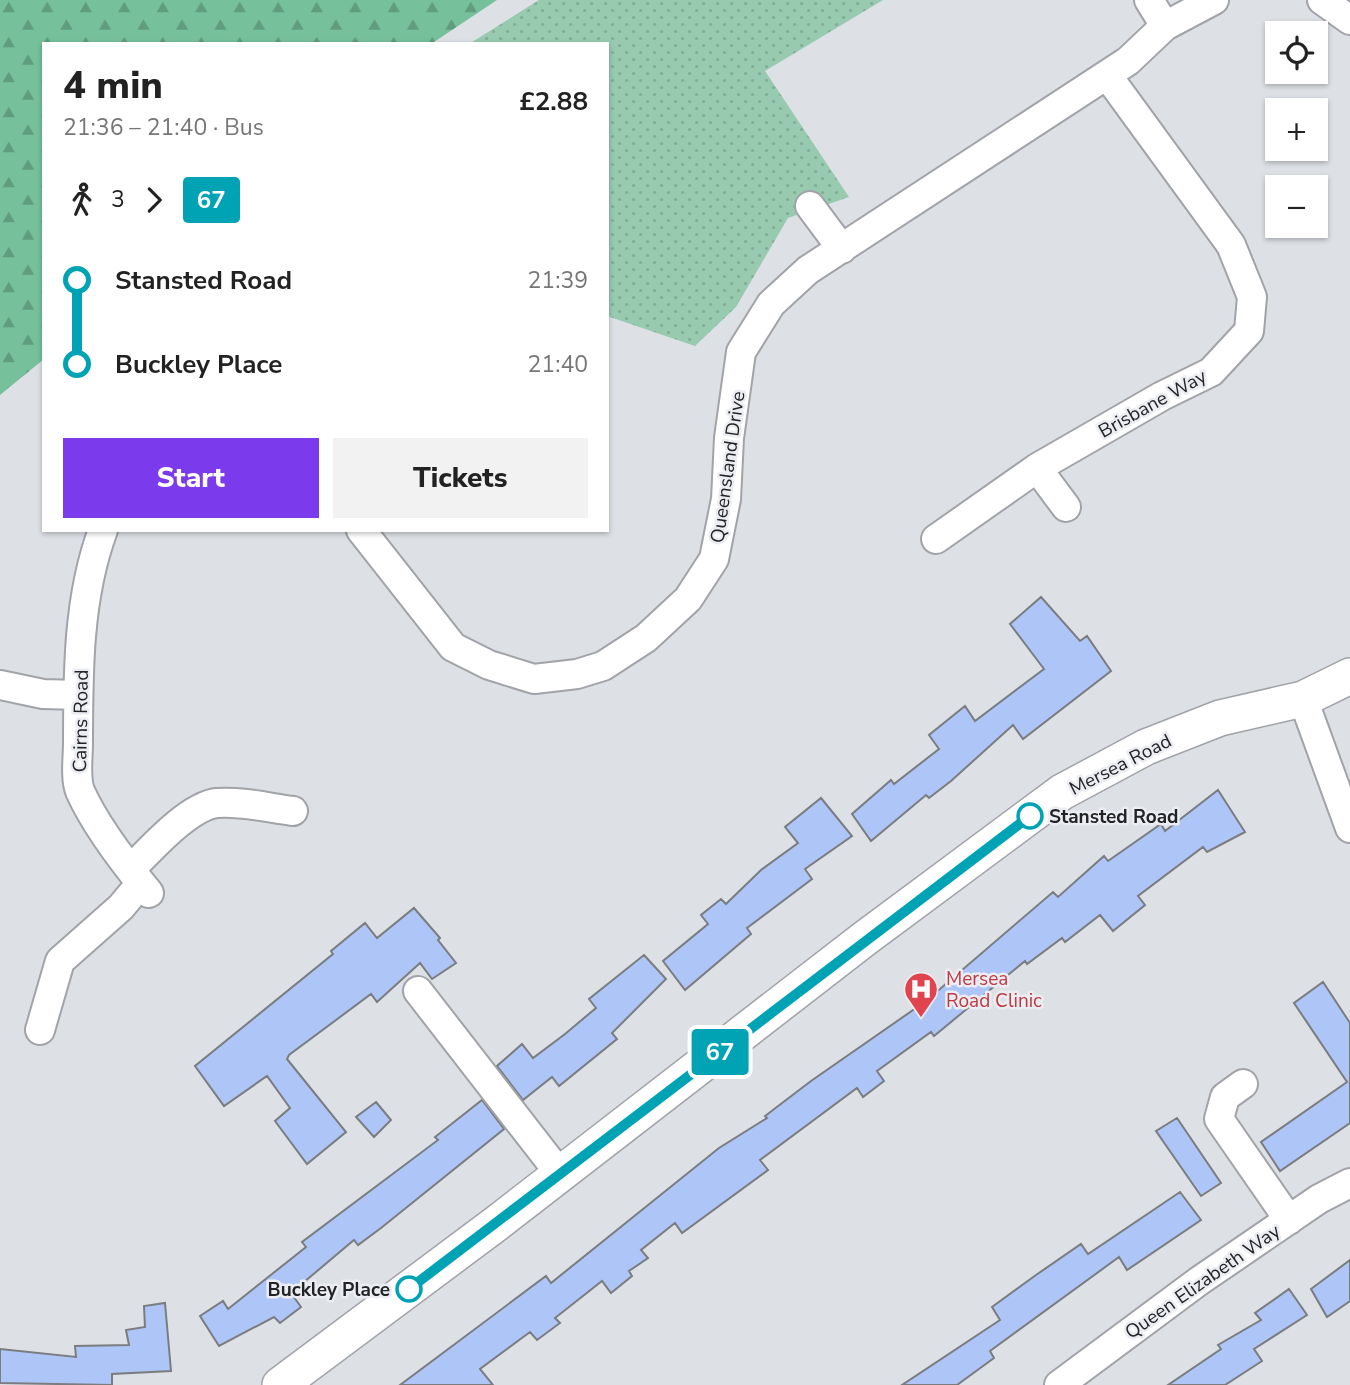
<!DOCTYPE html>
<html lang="en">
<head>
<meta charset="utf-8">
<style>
  :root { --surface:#fff; --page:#f2f2f2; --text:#222; --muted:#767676; --accent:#7c3aed }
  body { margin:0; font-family:"Nunito Sans",sans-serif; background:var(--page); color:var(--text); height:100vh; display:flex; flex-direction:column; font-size:26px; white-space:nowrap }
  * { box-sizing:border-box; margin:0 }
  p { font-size:23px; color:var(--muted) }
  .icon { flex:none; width:38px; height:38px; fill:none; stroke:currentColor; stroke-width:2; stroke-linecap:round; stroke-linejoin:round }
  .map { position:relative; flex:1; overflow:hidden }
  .side { position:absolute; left:42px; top:42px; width:567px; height:490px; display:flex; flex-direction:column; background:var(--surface); border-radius:0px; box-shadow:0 2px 5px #0004 }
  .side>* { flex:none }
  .badge { padding:0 14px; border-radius:5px; font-size:24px; line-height:46px }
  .controls { position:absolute; left:1265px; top:21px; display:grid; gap:14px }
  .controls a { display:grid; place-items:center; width:63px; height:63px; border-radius:0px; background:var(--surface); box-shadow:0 2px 5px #0004; font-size:35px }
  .map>.badge { position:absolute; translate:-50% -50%; box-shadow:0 0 0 4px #fff }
  .legs { display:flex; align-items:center; gap:10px; height:77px; padding:0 21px; font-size:23px }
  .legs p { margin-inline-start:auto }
  .summary { display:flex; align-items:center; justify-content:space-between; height:119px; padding:0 21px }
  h1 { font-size:38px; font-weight:800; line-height:52px }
  .primary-button { display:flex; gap:14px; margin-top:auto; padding:14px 21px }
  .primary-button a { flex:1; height:80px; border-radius:0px; background:var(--accent); color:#fff; font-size:28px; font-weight:800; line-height:80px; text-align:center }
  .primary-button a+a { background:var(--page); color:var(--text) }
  ul { padding:0 21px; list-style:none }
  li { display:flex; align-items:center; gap:24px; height:84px; font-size:26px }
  li i { display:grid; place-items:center; width:10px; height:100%; margin:0 9px; background:currentColor }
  li i::after { content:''; width:18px; height:18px; margin:-9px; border:5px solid; border-radius:50%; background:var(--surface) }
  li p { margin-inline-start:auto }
  li:first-child i { background:linear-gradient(#0000 50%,currentColor 0) }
  li:last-child i { background:linear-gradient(currentColor 50%,#0000 0) }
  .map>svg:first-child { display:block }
  .grass { fill:url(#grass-dots) }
  .forest { fill:url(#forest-firs) }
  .building { fill:#aec6f7; stroke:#7a7c80; stroke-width:2 }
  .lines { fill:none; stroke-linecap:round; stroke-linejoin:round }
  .minor-casing { stroke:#a1a3a8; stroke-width:32 }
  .major-casing { stroke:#a1a3a8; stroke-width:38 }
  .minor { stroke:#fff; stroke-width:28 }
  .major { stroke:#fff; stroke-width:35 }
  .line-1-casing { stroke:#fff; stroke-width:16 }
  .line-1 { stroke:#00a3b4; stroke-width:10 }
  .stop-1-dot { fill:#fff; stroke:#00a3b4; stroke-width:3.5 }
  .labels { text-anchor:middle; stroke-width:5; stroke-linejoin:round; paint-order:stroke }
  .street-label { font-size:19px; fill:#222325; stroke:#ebedf2 }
  .stop-label { font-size:19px; font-weight:bold; fill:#222325; stroke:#ebedf2; text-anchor:start }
  .health-label { font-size:19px; fill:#be3a42; stroke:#ebedf2; text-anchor:start }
</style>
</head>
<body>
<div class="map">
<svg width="1350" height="1385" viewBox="0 0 1350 1385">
  <defs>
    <pattern id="grass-dots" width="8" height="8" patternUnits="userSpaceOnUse" patternTransform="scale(1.75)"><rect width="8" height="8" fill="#97caaf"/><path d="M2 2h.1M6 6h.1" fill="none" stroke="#82ad96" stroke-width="1.8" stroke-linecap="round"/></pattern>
    <pattern id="forest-firs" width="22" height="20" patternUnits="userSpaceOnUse" patternTransform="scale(1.75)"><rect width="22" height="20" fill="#76c09b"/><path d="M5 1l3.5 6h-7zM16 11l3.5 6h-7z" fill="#609c7e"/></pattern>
  </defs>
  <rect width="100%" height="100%" fill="#dde0e5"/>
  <!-- grass -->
  <path class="grass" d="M539,0H883L765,71L849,197L788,218L736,307L695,346L607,316V44H469Z"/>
  <!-- forest -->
  <path class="forest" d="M0,0H497L431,44H44V359L0,395Z"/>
  <!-- building -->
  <path class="building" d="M1041,597L1080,641L1087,636L1111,671L1023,739L1013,725L951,781L929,798L926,795L871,841L852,814L891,780L894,784L939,749L929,735L965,706L975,721L1044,669L1010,624Z
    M1218,790L1245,832L1207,852L1203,847L1138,896L1145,905L1113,931L1100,915L1065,942L1062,938L1027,964L1025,961L934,1036L931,1032L877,1071L884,1081L863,1097L857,1088L760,1160L768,1170L682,1233L675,1223L641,1250L648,1258L629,1271L632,1276L611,1293L602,1281L555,1318L560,1323L537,1340L530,1332L480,1369L493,1385H400L546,1276L551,1283L719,1148L767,1118L765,1116L811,1081L926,1001L1053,892L1058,897L1104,856L1108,861L1161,824L1165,831Z
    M821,798L852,836L805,869L812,879L747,928L751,934L685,990L663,961L708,924L701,915L721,899L726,904L761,870L798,843L785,827Z
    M414,908L440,938L438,940L456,963L432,979L420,963L377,1002L371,994L289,1055L287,1059L346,1132L307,1164L275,1121L290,1108L267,1076L224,1106L195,1066L333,954L331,951L365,923L377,938Z
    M644,955L666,979L612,1033L617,1039L559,1086L552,1077L523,1100L497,1066L522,1044L533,1058L565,1034L596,1008L589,999Z
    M1323,982L1350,1023V1123L1280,1171L1261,1142L1347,1082L1294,1003Z
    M482,1100L504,1129L381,1228L358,1245L354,1240L291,1293L301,1307L280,1323L274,1317L219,1346L200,1316L223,1301L228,1309L306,1247L302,1242L438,1140L435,1137Z
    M376,1102L391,1120L374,1137L356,1117Z
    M1177,1118L1221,1183L1201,1196L1156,1131Z
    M1180,1192L1201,1220L1127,1270L1119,1257L990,1351L994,1358L957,1385H902L1000,1320L992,1307L1036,1275L1081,1244L1088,1254Z
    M1350,1260V1301L1327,1317L1311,1289Z
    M1289,1289L1307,1315L1254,1349L1262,1361L1225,1385H1168L1221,1349L1218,1345L1261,1320L1255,1313Z
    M165,1303L171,1371L112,1374V1385L0,1383V1349L76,1357L75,1346L129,1345L126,1330L145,1327L144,1306Z"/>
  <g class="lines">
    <!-- minor casing -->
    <g class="minor-casing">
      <path id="minor" d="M1149,0L1165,26
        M1322,0L1350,20
        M810,206L842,249
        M1037,468L1066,507
        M103,530C78,597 78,672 78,743C78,757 75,778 80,791C96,827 125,864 149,893
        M361,530L453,647L489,665L534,679L577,674L603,666L646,638L688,599L714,559L726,499L729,438L741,352L771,304L808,270L1128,61L1165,26L1214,0
        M936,539L1037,468L1162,396L1211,372L1249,331L1252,297L1231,245L1107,75
        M0,685L43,694L78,695
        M1303,699L1350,828
        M132,868C151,849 189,806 217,803C242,801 269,808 293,811
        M418,991L560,1174
        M40,1030L60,961L121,907L141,883
        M1243,1084L1225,1097L1219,1119L1289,1220
        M1059,1385L1199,1281L1319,1199L1350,1183"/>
    </g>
    <!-- major casing -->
    <g class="major-casing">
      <path id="major" d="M280,1385L497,1223L864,939L1062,792L1146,747L1220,718L1303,699L1350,676"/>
    </g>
    <!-- minor -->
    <use href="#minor" class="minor"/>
    <!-- major -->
    <use href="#major" class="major"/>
  </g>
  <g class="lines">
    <!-- line-1 casing -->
    <g class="line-1-casing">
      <path id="line-1" d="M409,1289L1030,816"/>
    </g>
    <!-- line-1 -->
    <use href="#line-1" class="line-1"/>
  </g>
  <!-- icons -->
  <defs>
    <g id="hospital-pin" transform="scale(1.75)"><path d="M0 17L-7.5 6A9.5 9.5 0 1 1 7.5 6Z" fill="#e0444e" stroke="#ebedf2"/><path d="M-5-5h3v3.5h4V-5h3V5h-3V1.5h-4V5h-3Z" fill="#fff"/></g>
  </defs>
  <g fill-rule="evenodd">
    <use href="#hospital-pin" x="921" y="989"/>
  </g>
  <!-- markers -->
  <g class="stop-1-dot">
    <circle cx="1030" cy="816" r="12"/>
    <circle cx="409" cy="1289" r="12"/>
  </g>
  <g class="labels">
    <!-- street labels -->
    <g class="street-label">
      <text transform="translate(1152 403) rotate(-29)" y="7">Brisbane Way</text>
      <text transform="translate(727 467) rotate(-82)" y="7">Queensland Drive</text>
      <text transform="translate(80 721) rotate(-89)" y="7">Cairns Road</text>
      <text transform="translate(1120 764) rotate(-27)" y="7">Mersea Road</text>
      <text transform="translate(1202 1281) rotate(-35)" y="7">Queen Elizabeth Way</text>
    </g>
    <!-- stop labels -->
    <g class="stop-label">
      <text x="1049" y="823">Stansted Road</text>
      <text x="390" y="1296" text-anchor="end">Buckley Place</text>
    </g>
    <!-- health labels -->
    <g class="health-label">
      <text x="946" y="985">Mersea<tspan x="946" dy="22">Road Clinic</tspan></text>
    </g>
  </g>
</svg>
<div class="controls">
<a><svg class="icon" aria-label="locate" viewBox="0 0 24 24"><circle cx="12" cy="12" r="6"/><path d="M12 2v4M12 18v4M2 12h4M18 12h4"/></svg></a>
<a>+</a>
<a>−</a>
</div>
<b class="badge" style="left:720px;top:1052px;background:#00a3b4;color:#fff">67</b>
<section class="side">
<div class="summary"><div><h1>4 min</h1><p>21:36 – 21:40 · Bus</p></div><b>£2.88</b></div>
<div class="legs"><svg class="icon" aria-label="walk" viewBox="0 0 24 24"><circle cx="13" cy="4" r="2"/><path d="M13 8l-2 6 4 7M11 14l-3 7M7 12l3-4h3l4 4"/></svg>3<svg class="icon" aria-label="forward" viewBox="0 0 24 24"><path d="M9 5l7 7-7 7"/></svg><b class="badge" style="background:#00a3b4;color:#fff">67</b></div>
<ul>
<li><i style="color:#00a3b4"></i><b>Stansted Road</b><p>21:39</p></li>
<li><i style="color:#00a3b4"></i><b>Buckley Place</b><p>21:40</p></li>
</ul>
<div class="primary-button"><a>Start</a><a>Tickets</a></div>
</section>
</div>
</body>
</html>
